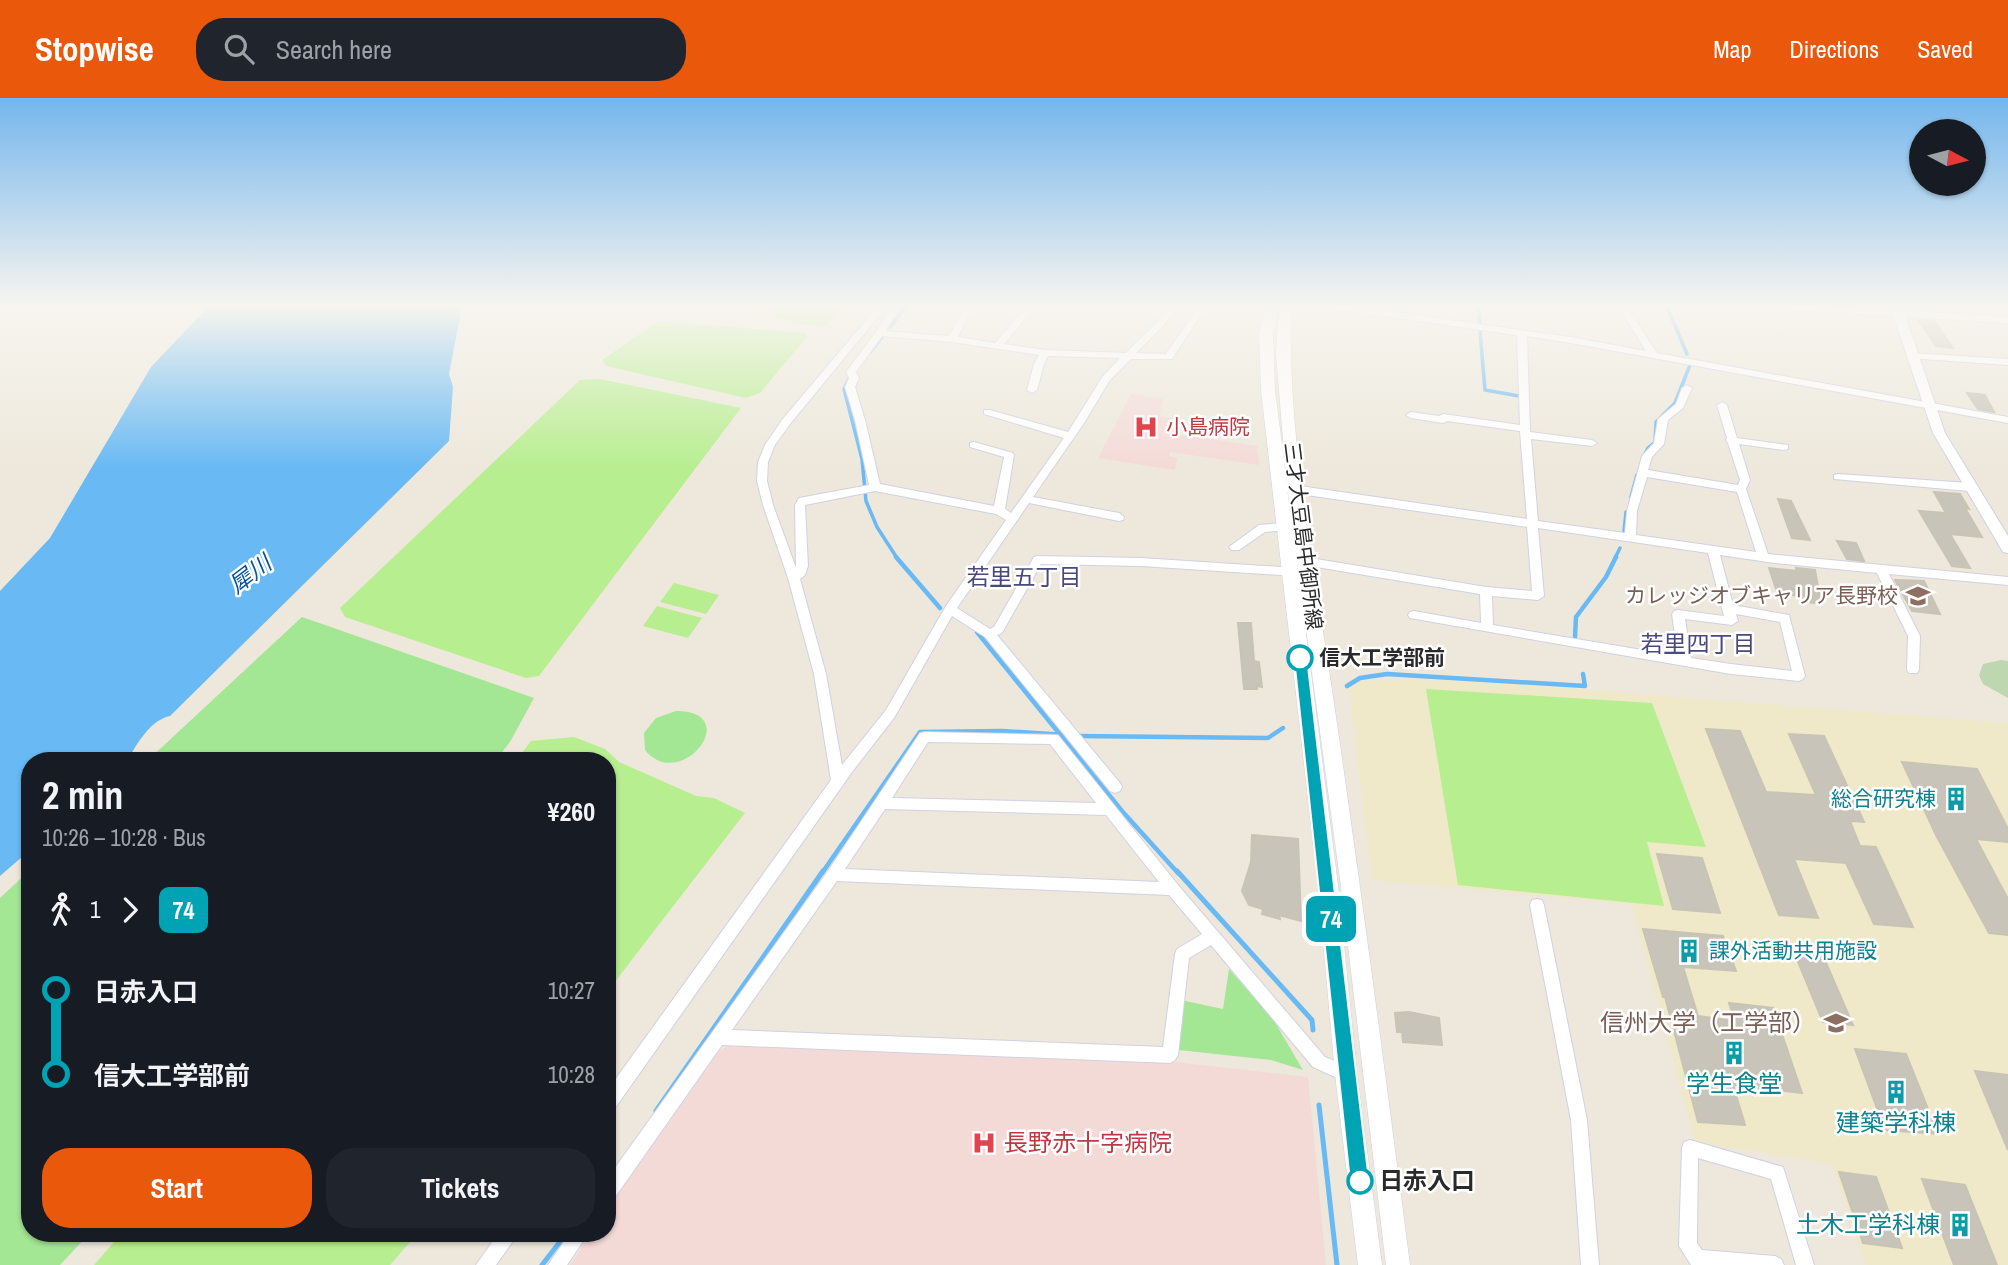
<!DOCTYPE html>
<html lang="en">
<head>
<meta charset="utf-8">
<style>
  :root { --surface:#171b24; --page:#20242c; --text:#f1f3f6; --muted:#9ea1a6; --accent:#ea580c }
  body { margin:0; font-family:"Archivo Narrow","Noto Sans JP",sans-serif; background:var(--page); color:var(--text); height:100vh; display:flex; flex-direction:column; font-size:26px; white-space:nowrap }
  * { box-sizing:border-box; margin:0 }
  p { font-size:23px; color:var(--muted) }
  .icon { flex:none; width:38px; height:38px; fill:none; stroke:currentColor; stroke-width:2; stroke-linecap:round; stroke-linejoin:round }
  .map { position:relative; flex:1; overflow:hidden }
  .drawer { position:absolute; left:21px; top:654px; width:595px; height:490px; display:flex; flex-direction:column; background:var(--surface); border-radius:28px; box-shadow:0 2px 5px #0004 }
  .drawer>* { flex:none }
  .badge { padding:0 14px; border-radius:10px; font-size:24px; line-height:46px }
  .needle { width:46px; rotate:97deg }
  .buttons { position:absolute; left:1909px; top:21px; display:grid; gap:14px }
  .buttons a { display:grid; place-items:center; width:77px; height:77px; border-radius:50%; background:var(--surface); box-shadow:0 2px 5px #0004; font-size:35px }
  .map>.badge { position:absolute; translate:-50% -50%; box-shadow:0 0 0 4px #fff }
  .legs { display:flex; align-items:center; gap:10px; height:77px; padding:0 21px; font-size:23px }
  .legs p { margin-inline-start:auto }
  .overview { display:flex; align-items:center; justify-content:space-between; height:119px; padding:0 21px }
  h1 { font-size:38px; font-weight:800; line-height:52px }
  .primary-button { display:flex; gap:14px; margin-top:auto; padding:14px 21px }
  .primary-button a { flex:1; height:80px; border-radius:28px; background:var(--accent); color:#fff; font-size:28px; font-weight:800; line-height:80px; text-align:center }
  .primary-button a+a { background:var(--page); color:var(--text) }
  ul { padding:0 21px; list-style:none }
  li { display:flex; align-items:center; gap:24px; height:84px; font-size:26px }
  li i { display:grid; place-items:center; width:10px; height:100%; margin:0 9px; background:currentColor }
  li i::after { content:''; width:18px; height:18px; margin:-9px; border:5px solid; border-radius:50%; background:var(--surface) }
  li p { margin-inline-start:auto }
  li:first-child i { background:linear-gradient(#0000 50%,currentColor 0) }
  li:last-child i { background:linear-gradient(currentColor 50%,#0000 0) }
  header { display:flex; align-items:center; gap:42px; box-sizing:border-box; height:98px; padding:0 35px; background:var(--accent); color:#fff }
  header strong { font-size:33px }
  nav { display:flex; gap:38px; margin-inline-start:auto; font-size:24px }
  .search { width:490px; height:63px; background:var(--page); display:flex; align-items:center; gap:18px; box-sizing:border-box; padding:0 24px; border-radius:28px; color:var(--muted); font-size:26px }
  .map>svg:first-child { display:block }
  .education { fill:#efe9c9 }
  .medical { fill:#f4dad7 }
  .green { fill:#a3e694 }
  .cemetery { fill:#bed7b1 }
  .pitch { fill:#b7ee8f }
  .water { fill:#68b9f4 }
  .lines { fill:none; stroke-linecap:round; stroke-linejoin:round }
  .stream-far2 { stroke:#68b9f4; stroke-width:3.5 }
  .stream-far1 { stroke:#68b9f4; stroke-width:4.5 }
  .stream { stroke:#68b9f4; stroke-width:5 }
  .building { fill:#c8c4ba; stroke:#c8c4b4; stroke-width:2 }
  .minor-casing { stroke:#d0d1e3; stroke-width:2 }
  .tertiary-casing { stroke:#d0d1e3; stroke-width:2 }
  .secondary-casing { stroke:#d0d1e3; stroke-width:1 }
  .minor { fill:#fff; fill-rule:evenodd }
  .tertiary { fill:#fff; fill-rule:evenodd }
  .secondary { fill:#fff; fill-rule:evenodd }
  .line-1 { fill:#00a3b4; stroke:#fff; stroke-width:2 }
  .stop-1-dot { fill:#fff; stroke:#00a3b4; stroke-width:3.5 }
  .labels { text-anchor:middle; stroke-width:5; stroke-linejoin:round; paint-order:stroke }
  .health-label { font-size:21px; fill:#be3a42; stroke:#fff; text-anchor:start }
  .street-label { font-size:21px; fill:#2a2a2a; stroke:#fff }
  .education-label { font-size:21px; fill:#785e54; stroke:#fff; text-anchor:end }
  .stop-label { font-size:21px; font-weight:bold; fill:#2a2a2a; stroke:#fff; text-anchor:start }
  .culture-label { font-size:21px; fill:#0d838f; stroke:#fff; text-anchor:end }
  .water-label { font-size:23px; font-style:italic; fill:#0754a1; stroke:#fff }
  .neighbourhood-label { font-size:23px; fill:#48497d; stroke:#fff }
  .near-education-label { font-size:24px; fill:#785e54; stroke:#fff; text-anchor:end }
  .near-culture-label { font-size:24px; fill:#0d838f; stroke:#fff }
  .near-health-label { font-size:24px; fill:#be3a42; stroke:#fff; text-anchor:start }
  .near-stop-label { font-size:24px; font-weight:bold; fill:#2a2a2a; stroke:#fff; text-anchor:start }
</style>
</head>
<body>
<header>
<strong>Stopwise</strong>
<div class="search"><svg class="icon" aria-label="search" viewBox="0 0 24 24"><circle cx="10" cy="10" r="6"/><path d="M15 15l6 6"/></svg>Search here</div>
<nav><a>Map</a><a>Directions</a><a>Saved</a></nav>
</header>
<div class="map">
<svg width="2008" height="1167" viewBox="0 0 2008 1167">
  <rect width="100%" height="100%" fill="#ede8db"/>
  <!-- education -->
  <path class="education" d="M1459,582L2008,625V1167H1866L1832,1066L1695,1044L1631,806L1372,782L1348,583Z"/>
  <!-- medical -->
  <path class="medical" d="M1131,296L1164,301L1159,318L1180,321L1177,336L1257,348L1259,367L1170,354L1169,358L1177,360L1175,372L1098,360Z
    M734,944L1175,964L1308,979L1326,1167H570L591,1136H607V1112L716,955Z"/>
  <!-- green -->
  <path class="green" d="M302,519L534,600L510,644L495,663H147Z
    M676,613C745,613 681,696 645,652L644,635L656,620Z
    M30,772V1136H89L60,1167H0V800Z
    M1229,871L1273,921L1303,972L1271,962L1179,952L1181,902L1223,911Z"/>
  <!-- cemetery -->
  <path class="cemetery" d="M2001,562L2008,563V600L1983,586L1979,577L1983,566Z"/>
  <!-- pitch -->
  <path class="pitch" d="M758,208H844L823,229C799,226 778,224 758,208Z
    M659,223L805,235L807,239L760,295L746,300L606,268L602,262Z
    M600,281L741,310L539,578L526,580L345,519L340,510L580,282Z
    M674,485L719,497L706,516L660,504Z
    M657,508L702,520L688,540L643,528Z
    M1426,591L1652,605L1706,749L1647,744L1664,808L1458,787Z
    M574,639L605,651L619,664L696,698L714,700L745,715L607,894V663H516L531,643Z
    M121,1136H417L390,1167H94Z"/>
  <!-- water -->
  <path class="water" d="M209,208H462L449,276L453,289L449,343L170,618C150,622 137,646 127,663H30V752L0,778V493L50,440L151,269Z"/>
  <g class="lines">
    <!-- stream-far2 -->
    <path class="stream-far2" d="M1478,208L1480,226
      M1668,211L1687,256
      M890,229L907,208
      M1480,233L1485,292L1519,298
      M870,254L883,238
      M851,277L844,291L862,361L866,403L877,429L897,460
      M1642,362L1648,350L1655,344L1656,324L1675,305L1690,267
      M1631,399L1637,377
      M1624,434L1626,414
      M1615,460L1620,450"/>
    <!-- stream-far1 -->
    <path class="stream-far1" d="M896,459L940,510
      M977,534L1122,713L1178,775
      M1575,539L1576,519L1606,479L1616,459
      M1347,588L1360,580L1387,576L1585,588L1583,576
      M1078,638L1268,640L1283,630
      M822,775L920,634L1002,633L1066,637"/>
    <!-- stream -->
    <path class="stream" d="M1177,773L1312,922L1313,932
      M1319,1007L1337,1167
      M656,1013L823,773
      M542,1167L566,1136"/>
  </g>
  <!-- building -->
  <path class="building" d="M1918,222L1934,223L1953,250L1936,248Z
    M1967,295L1985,297L1994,314L1978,311Z
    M1934,394L1960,396L1969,411L1965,410L1982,439L1950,436L1970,470L1952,468L1919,413L1946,415Z
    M1778,401L1791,403L1810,442L1792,440Z
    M1837,443L1856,445L1864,463L1847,461Z
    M1769,470L1797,473L1796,470L1815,472L1821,506L1803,503L1802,499L1777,494Z
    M1895,482L1924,483L1940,516L1912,513Z
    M1238,525H1251L1254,563L1259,564L1262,589L1257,588V591H1244Z
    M1706,631L1740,633L1766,694L1816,697L1789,636L1824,638L1864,724L1850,723L1860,748L1876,749L1913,829L1874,826L1846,765L1794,761L1818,820L1779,817Z
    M1902,664L1977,671L2008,731V744L1976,741L2008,801V837L1989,835L1936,737Z
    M1252,737L1298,741L1301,823L1279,817L1280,821L1262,816L1263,811L1249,807L1242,793L1251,764Z
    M1657,756L1702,760L1720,815L1673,811Z
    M1643,831L1723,838L1736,873L1683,869L1698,918L1735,923L1729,905L1773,910L1802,995L1733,987L1745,1027L1698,1024L1665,899H1663Z
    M1791,847L1820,851L1853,927L1823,924Z
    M1409,914L1439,920L1442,947L1403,944L1402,934H1397L1395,915Z
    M1855,951L1906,956L1938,1036L1885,1032Z
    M1975,973L2008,977V1052Z
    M1839,1074L1876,1079L1902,1150L1863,1145Z
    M1922,1081L1965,1087L1997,1167H1954Z"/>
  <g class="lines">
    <!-- minor casing -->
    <g class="minor-casing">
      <path id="minor" d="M878,208H887L790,326L775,347L768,364L767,383L773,407L796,470L795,407L799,400L869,387L855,322L845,289L849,280L846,274L876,234L891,208H899L886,233L949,238L965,208H973L958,239L995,245L1027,208H1036L1004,246L1045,252L1126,255L1158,223L1170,208H1178L1164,227L1136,255L1166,256L1199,208H1207L1172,261H1131L1110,282L1084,325L1033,399L1119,415L1124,419L1123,422L1119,423L1029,405L957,510L990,531L994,529L1034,459L1038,458L1141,460L1296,470L1302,474L1296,478L1141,468L1041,466L1002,535L997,537L1120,685L1122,689L1120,693L1115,695L1110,693L985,539L952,518L894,620L852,674L613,1013L607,1015V993L831,682L814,576L788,480L763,407L757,383L758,364L765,347L782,322ZM882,238L952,244L1039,257L1034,266L1027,292L1032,295L1037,292L1044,266L1048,258L1120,260L1103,278L1068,334L990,312H984V316L1064,340L1011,415L1005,411L1014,357L1013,355L974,344L970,345V349L1004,359L994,408L880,386L865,322L855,289L859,280L856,274ZM875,393L996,416L1006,422L946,508L886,612L842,667L826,576L800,481L805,477L808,468L805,407Z
        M1329,208H1350L1571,239L1646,253L1618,208H1626L1657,255L2008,319V325L1571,245L1527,238L1530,334L1592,342L1597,345L1592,348L1531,341L1538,423L1625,435L1627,413L1642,358L1654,345L1658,321L1676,306L1682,290L1687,287L1692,290L1683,310L1668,322L1664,346L1652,359L1648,372L1738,387L1740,382L1728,345L1726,342L1727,340L1717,307L1722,304L1727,307L1737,340L1788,347V351L1784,352L1739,346L1750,382L1746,391L1768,456L2008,479V487L1889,476L1920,538L1919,572L1917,575H1909L1907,572L1908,538L1877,475L1775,465L1720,457L1733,507L1789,517L1805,578L1803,581L1799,583L1731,576L1410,520L1408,517L1410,514L1414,513L1481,525L1480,496L1298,466L1292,462L1298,458L1486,489L1532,493L1527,429L1286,394L1281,390L1286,386L1527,421L1520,333L1447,323L1443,325L1411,320L1406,317L1411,314L1439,318L1443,316L1520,327L1517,237L1333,211ZM1647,379L1737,394L1756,454L1636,437L1637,413ZM1538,430L1708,455L1724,518L1678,512L1674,513L1672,516L1678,558L1493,527L1492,498L1538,502L1544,498ZM1736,516L1780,524L1792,573L1731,566L1691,560L1685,521L1732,527L1738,523Z
        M1774,208H1818L2008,219V225L1778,211Z
        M1912,255L2008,261V267L1909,260L1907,258Z
        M1838,376L1969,385L1974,389L1969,393L1834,381V377Z
        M1284,425L1288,426L1289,429L1288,432L1265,434L1239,452H1231L1229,449L1259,427Z
        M925,634L1058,637L1178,787L1325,959L1352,970L1354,976L1352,982L1346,984L1313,969L1211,847L1189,860L1178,957L1175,962L1170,965L722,947L613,1102L607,1104V1081L828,773L920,635ZM928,644L1050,646L1096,705L892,700ZM885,711L1106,717L1159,784L845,771ZM837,783L1169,797L1202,836L1177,851L1175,856L1163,949L732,932Z
        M1537,801L1542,802L1544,807L1587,1022L1599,1167H1581L1571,1022L1530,807L1532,802Z
        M1690,1042L1783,1069L1814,1167H1796L1771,1081L1698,1060L1697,1145L1702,1152L1775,1158L1781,1161L1784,1167H1691L1679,1148L1682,1050L1684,1044Z
        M498,1136H518L496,1167H476Z
        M569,1136H588L567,1167H548Z"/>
    </g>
    <!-- tertiary casing -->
    <g class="tertiary-casing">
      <path id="tertiary" d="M1890,208H1902L1945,335L2008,438V455L2003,454L1933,335Z"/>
    </g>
    <!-- secondary casing -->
    <g class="secondary-casing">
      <path id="secondary" d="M1266,208H1278L1273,235L1275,292L1338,787L1357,976L1382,1167H1358L1335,976L1318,787L1261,292L1259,235Z
        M1279,208H1291C1287,343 1316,479 1335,612C1362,797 1386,982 1410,1167H1386L1341,789L1287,390L1276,256Z"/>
    </g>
    <!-- minor -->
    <use href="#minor" class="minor"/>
    <!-- tertiary -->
    <use href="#tertiary" class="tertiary"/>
    <!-- secondary -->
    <use href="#secondary" class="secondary"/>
  </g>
  <!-- sky -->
  <linearGradient id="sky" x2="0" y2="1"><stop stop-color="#75b6ed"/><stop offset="0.56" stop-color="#f7f5ef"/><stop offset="1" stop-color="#f7f5ef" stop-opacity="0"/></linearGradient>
  <rect width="2008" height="371" fill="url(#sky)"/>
  <!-- line-1 -->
  <path class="line-1" d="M1300,555L1307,560L1369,1083L1366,1089L1360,1092L1353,1089L1350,1083L1294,560Z"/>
  <!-- icons -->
  <defs>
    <g id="hospital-bare" transform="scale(1.89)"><path d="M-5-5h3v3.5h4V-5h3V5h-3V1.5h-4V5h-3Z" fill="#e0444e" stroke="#fff" stroke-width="2.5" paint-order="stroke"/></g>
    <g id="university-bare" transform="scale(1.89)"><path d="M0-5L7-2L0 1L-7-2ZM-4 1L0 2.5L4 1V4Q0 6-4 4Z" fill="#8d6e63" stroke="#fff" stroke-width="2.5" paint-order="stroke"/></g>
    <g id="building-bare" transform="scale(1.89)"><path d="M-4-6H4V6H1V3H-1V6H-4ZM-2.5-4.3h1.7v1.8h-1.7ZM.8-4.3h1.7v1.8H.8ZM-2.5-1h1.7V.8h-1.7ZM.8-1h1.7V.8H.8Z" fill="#0f9aa8" stroke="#fff" stroke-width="2.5" paint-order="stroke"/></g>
  </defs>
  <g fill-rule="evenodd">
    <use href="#hospital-bare" x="1146" y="329"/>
    <use href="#university-bare" x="1918" y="498"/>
    <use href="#building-bare" x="1956" y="701"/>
    <use href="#building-bare" x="1689" y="853"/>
    <use href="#university-bare" x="1836" y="925"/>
    <use href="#building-bare" x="1734" y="955"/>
    <use href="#building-bare" x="1896" y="994"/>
    <use href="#hospital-bare" x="984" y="1045"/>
    <use href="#building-bare" x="1960" y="1127"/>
  </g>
  <!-- markers -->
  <g class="stop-1-dot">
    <circle cx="1300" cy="560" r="12"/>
    <circle cx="1360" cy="1083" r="12"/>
  </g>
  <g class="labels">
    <!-- health labels -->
    <g class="health-label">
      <text x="1166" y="336">小島病院</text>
    </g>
    <!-- street labels -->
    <g class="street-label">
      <text transform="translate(1303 438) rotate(83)" y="7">三才大豆島中御所線</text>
    </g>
    <!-- education labels -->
    <g class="education-label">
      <text x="1898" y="505">カレッジオブキャリア長野校</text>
    </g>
    <!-- stop labels -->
    <g class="stop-label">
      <text x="1319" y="567">信大工学部前</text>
    </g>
    <!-- culture labels -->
    <g class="culture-label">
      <text x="1936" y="708">総合研究棟</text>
      <text x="1709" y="860" text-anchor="start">課外活動共用施設</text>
    </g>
    <!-- water labels -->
    <g class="water-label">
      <text transform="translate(250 476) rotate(-37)" y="8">犀川</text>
    </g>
    <!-- neighbourhood labels -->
    <g class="neighbourhood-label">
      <text x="1024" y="487">若里五丁目</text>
      <text x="1698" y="554">若里四丁目</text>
    </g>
    <!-- near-education labels -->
    <g class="near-education-label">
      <text x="1816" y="933">信州大学（工学部）</text>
    </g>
    <!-- near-culture labels -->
    <g class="near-culture-label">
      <text x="1734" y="994">学生食堂</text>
      <text x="1896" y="1033">建築学科棟</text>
      <text x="1940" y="1135" text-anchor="end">土木工学科棟</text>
    </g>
    <!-- near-health labels -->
    <g class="near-health-label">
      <text x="1004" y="1053">長野赤十字病院</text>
    </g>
    <!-- near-stop labels -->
    <g class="near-stop-label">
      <text x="1379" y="1091">日赤入口</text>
    </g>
  </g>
</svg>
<div class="buttons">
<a><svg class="needle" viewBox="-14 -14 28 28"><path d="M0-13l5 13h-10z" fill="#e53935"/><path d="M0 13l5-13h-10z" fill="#9ea1a6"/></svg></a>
</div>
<b class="badge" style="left:1331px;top:821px;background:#00a3b4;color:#fff">74</b>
<section class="drawer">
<div class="overview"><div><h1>2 min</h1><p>10:26 – 10:28 · Bus</p></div><b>¥260</b></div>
<div class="legs"><svg class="icon" aria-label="walk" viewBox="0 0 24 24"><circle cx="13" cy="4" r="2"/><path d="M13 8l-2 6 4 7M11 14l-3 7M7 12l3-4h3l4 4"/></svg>1<svg class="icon" aria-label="forward" viewBox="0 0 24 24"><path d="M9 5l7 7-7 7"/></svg><b class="badge" style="background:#00a3b4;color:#fff">74</b></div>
<ul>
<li><i style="color:#00a3b4"></i><b>日赤入口</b><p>10:27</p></li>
<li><i style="color:#00a3b4"></i><b>信大工学部前</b><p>10:28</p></li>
</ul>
<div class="primary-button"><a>Start</a><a>Tickets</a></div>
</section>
</div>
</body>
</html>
